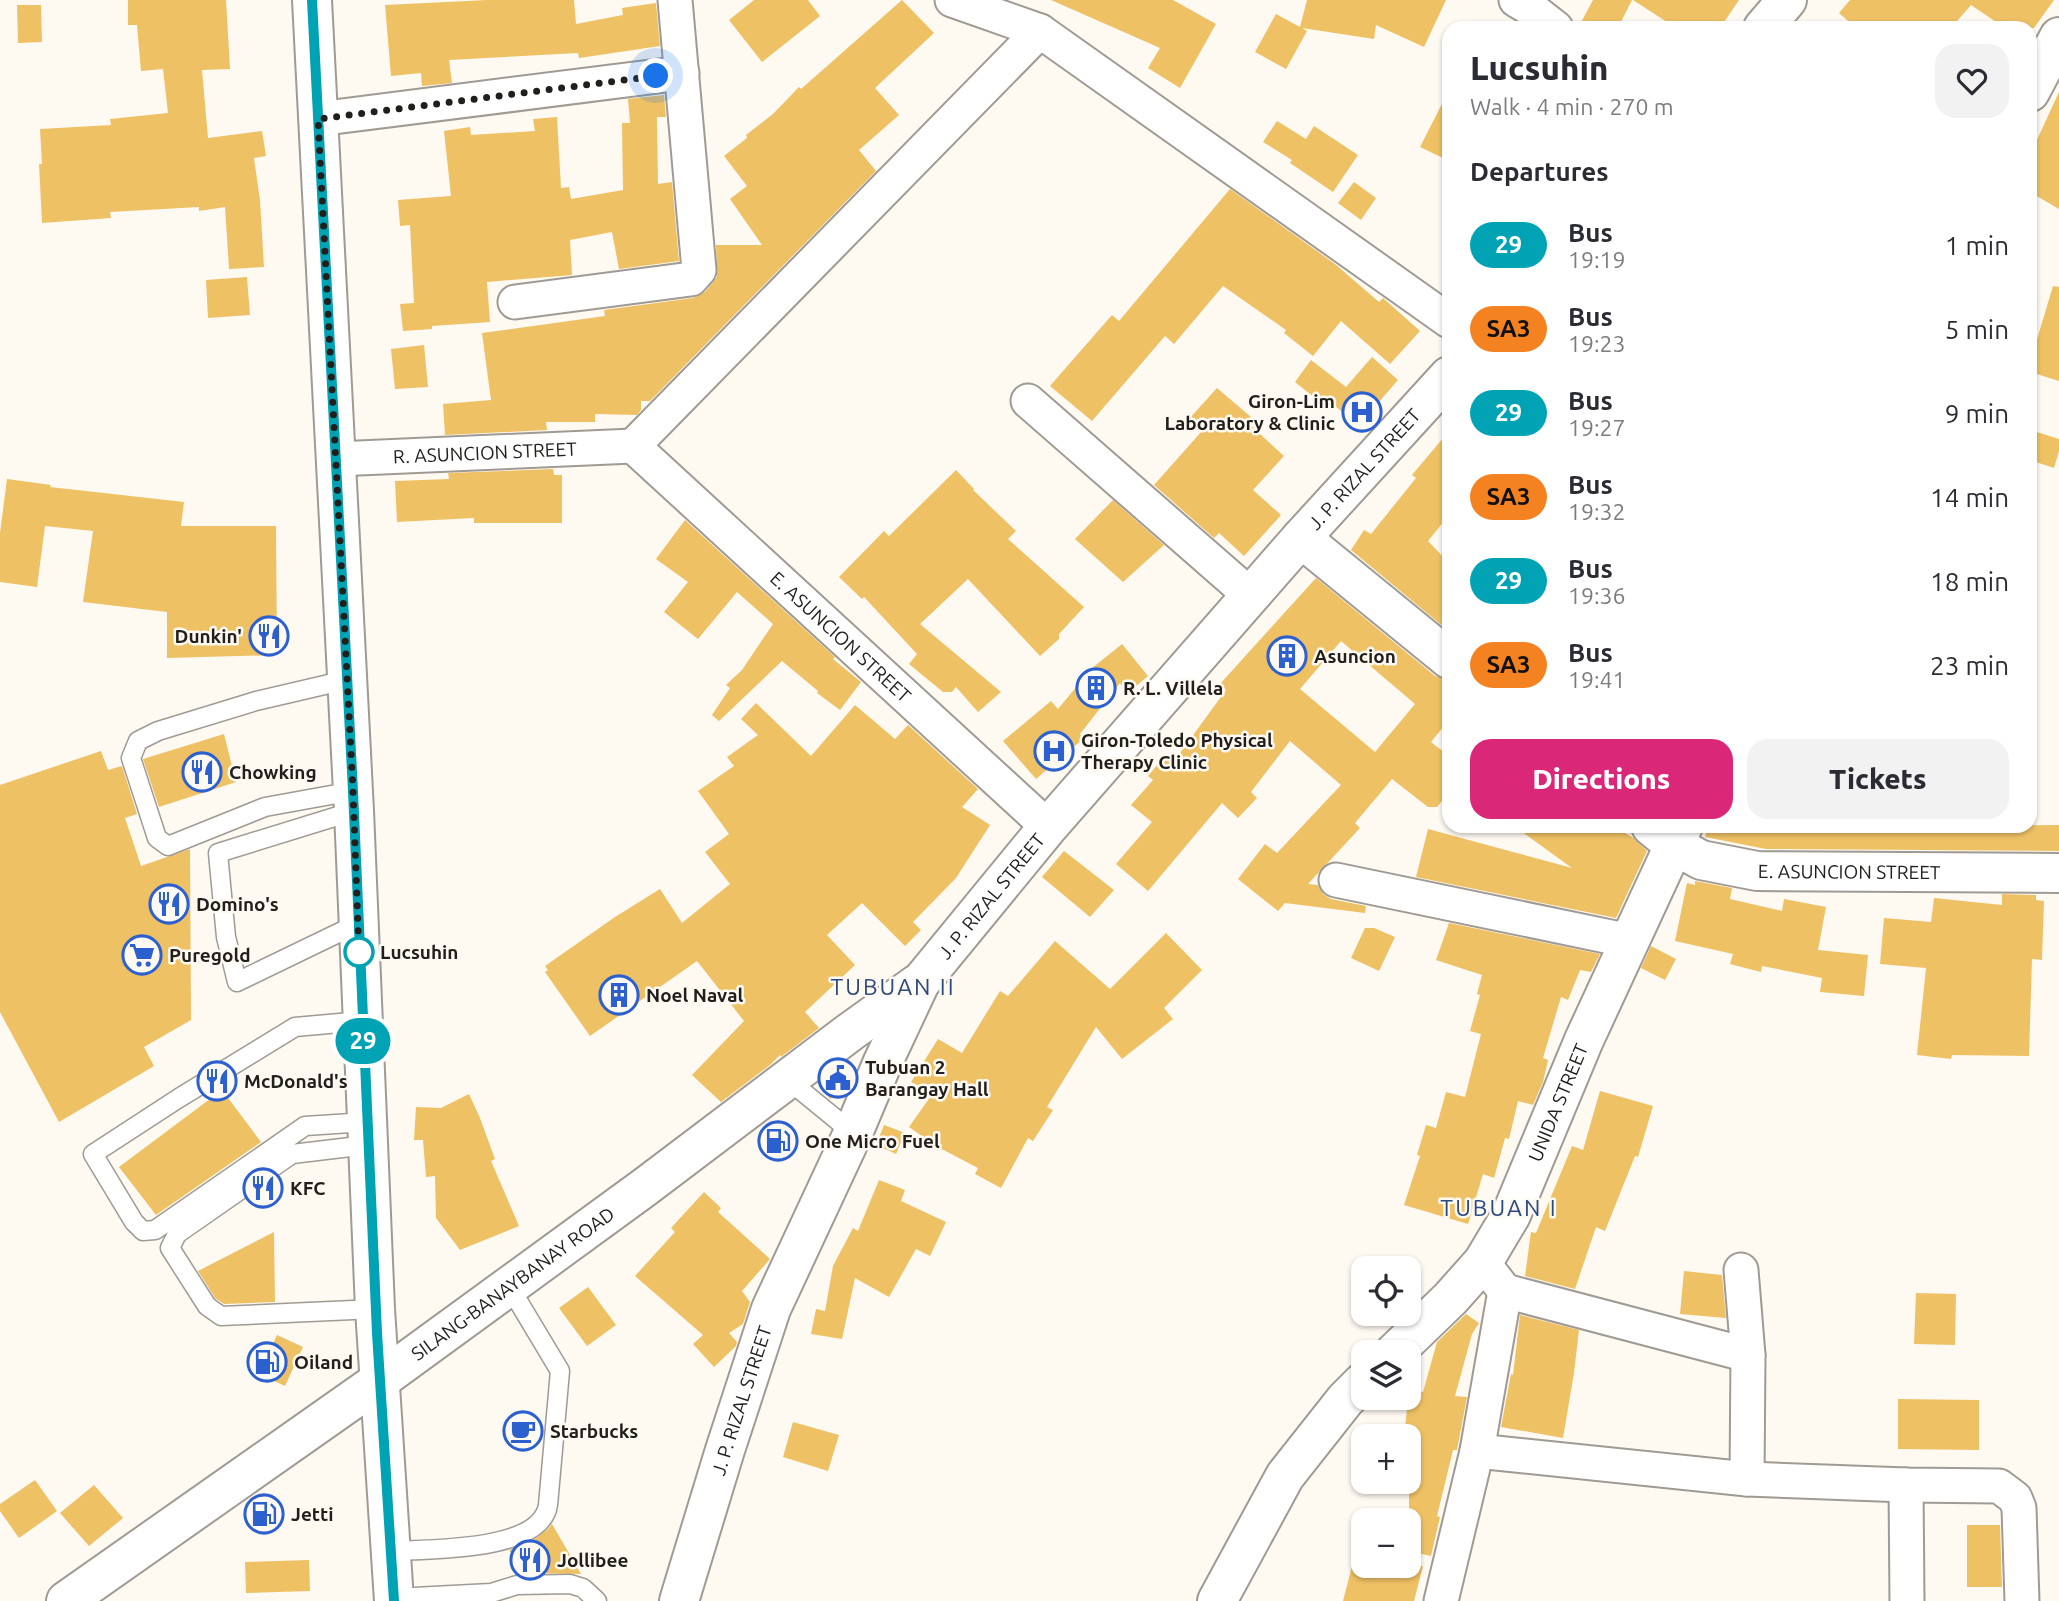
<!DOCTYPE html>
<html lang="en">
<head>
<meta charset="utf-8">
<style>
  :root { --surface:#fff; --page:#f2f2f3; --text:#2b2b33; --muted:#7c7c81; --accent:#db2777 }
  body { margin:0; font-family:Ubuntu,sans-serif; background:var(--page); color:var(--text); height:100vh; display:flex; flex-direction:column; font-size:26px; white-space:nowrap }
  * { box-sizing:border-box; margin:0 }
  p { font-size:23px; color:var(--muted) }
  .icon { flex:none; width:38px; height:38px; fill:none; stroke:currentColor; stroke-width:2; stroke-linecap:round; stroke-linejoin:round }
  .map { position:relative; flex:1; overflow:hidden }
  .details { position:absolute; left:1442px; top:21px; width:595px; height:812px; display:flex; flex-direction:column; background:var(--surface); border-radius:21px; box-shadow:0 2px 5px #0004 }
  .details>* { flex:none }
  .badge { padding:0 14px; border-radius:23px; font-size:24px; line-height:46px }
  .buttons { position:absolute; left:1351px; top:1256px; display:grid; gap:14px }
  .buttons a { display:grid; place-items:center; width:70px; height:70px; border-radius:14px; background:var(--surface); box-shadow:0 2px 5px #0004; font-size:35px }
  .you { position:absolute; width:35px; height:35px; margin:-18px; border:5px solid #fff; border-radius:50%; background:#1a73e8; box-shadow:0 0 0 10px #1a73e833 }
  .map>.badge { position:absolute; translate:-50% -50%; box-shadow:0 0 0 4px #fff }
  h2 { padding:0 28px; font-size:26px; line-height:63px }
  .round { display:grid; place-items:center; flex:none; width:74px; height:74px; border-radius:21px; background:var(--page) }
  .head { display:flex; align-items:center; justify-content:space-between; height:119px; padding:0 28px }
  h1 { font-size:33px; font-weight:800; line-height:52px }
  .button { display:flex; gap:14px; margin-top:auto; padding:14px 28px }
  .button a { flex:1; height:80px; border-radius:21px; background:var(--accent); color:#fff; font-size:28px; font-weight:800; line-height:80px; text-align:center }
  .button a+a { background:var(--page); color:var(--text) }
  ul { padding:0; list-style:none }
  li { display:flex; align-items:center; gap:21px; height:84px; padding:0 28px }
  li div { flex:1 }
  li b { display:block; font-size:26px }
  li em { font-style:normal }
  li .badge { min-width:77px; font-weight:700; text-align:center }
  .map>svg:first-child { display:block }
  .building { fill:#efc165; fill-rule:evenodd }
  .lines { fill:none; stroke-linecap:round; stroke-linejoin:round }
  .service-casing { stroke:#9f9b94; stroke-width:21 }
  .minor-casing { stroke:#9f9b94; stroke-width:37 }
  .tertiary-casing { stroke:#9f9b94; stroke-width:42 }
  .secondary-casing { stroke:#9f9b94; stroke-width:42 }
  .primary-casing { stroke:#9f9b94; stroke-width:42 }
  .service { stroke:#fff; stroke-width:18 }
  .minor { stroke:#fff; stroke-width:33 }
  .tertiary { stroke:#fff; stroke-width:38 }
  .secondary { stroke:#fff; stroke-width:38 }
  .primary { stroke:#fff; stroke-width:38 }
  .line-casing { stroke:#fff; stroke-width:16 }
  .line { stroke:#00a3b4; stroke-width:10 }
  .walk { stroke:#211f1c; stroke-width:7; stroke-dasharray:0 12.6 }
  .stop-dot { fill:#fff; stroke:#00a3b4; stroke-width:3.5 }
  .labels { text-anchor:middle; stroke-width:5; stroke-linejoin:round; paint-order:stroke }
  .poi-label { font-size:19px; font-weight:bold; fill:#211f1c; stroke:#fef9f1; text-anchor:start }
  .street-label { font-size:19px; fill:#211f1c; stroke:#fef9f1 }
  .stop-label { font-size:19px; font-weight:bold; fill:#211f1c; stroke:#fef9f1; text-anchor:start }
  .quarter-label { font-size:23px; letter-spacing:2px; fill:#2d4982; stroke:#fef9f1 }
</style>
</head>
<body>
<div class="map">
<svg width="2059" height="1601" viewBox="0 0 2059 1601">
  <rect width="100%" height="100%" fill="#fef9f1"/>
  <!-- building -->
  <path class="building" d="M128,0H226L230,69L202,70L208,138L262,131L266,156L254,158L260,200L264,267L229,269L225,207L199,211V207L110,212L111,218L42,223L39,164H42L40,129L111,125L110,119L168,113L163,69L141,71L137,25H128Z
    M487,0H574L576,24L623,15L622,8L656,3L660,46L579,58L578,53L449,60L452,83L422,86L421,73L391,76L385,5Z
    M754,0H808L820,16L762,62L729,20Z
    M902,0L934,33L875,88L899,115L859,150L876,171L650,401H641V410L637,415L595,414V422H546L547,430L445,435L443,404L491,400L482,333L605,316L604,310L693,298L705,292L717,277L716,245H762L730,199L747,186L724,156L747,138L746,135L773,114L799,87L801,89Z
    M1051,0H1173L1216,24L1180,88L1148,68L1160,48Z
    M1307,0H1446L1424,47L1376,25L1374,39L1302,28L1307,31L1286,69L1255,52L1276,14L1300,27Z
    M1593,0H1632L1618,28H1578Z
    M1633,0H1739L1720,28H1676Z
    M1850,0H2054L2034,28H2005L1971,5L1951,28H1856L1839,13Z
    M17,5H41L42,42L18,43Z
    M1449,90V161L1420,147Z
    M2059,92V209L2030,192V155Z
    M664,95L666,117H657L658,184L672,182L679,261L619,269L612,232L570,240L572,275L487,282L490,322L432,326V329L403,331L400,304L414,303L410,225L400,226L398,200L451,196L444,131L470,127L471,135L535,131L533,119L557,117L561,188L569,187L571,199L623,190L622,123H630L628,99Z
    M1277,121L1306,139L1314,126L1358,155L1333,192L1290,163L1292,160L1263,142Z
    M1354,182L1376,198L1361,220L1338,203Z
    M1230,189L1335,264L1379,302L1383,298L1420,331L1390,364L1341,321L1313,356L1284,333L1286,330L1223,286L1174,344L1165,336L1092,421L1050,386L1112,315L1119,321Z
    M247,277L250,315L208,318L206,280Z
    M2053,286L2059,287V381L2030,372V363Z
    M424,345L428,387L395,389L391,349Z
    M1372,357L1398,380L1359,425L1325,398L1321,403L1295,382L1311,360L1346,387Z
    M1217,388L1251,417L1247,422L1284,456L1253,490L1281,515L1244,556L1219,533L1214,538L1154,485L1202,431L1189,419Z
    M2030,430L2059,439V451L2054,468L2030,460Z
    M1449,431V515L1428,541L1449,563V624L1445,628L1351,550L1364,530L1371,534L1416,478L1412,475Z
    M553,469L554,475H562V523H474V518L397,522L395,481L449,479L448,473Z
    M956,470L974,489L973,490L1016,531L1008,539L1084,607L1059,634V639L1040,656L968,579L920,624L1001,692L978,712L956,687L952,692H943L909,664L917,654L864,597L862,599L839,577L884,531L889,536Z
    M7,479L51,485L50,487L184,502L181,526H276L277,655L167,658V612L83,602L93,531L45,526L37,587L0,582V533Z
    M1113,500L1164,545L1123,582L1075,539Z
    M685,520L835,657L833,659L861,682L840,710L817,693L818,691L782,661L719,721L712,715L730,688L726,685L742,670L773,624L737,592L698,639L664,612L688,582L656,559Z
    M1316,578L1435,676L1449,680V720L1431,742L1449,756V792L1437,807H1428L1392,779L1355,823L1360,828L1308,884L1318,885L1323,894L1331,899L1366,906L1365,913L1285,903L1278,911L1238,879L1265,844L1277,853L1341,785L1290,741L1251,792L1257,798L1238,818L1222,803L1148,891L1116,864L1152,822L1131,805L1153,780L1148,776L1164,757L1172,764L1226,690L1220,684ZM1341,641L1415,704L1375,752L1300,689Z
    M1122,644L1148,676L1128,693L1120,683L1080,734L1083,739L1036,779L1003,741L1051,701L1058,709L1091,669Z
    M756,703L811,756L855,705L895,739L908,725L978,789L962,807L990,825L956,878L913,922L921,930L905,946L862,903L827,935L855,965L805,1012L819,1028L781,1057L780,1055L770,1065L721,1102L692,1075L744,1021L697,961L590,1036L545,972L548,970L545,966L615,917L660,889L682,923L730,884L705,852L729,834L698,791L734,766L727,757L758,735L741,719Z
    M224,734L236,782L159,807L143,759Z
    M101,751L108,770L122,766L137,814L125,818L141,866L190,849L191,1020L144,1047L154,1066L59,1122L0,1012V785Z
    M2059,825V851L1766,849L1705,837L1708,826H1809L1831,831L1832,826L1924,828V826Z
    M1514,826H1612L1634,838L1647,851L1616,918L1416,877L1428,829L1572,868Z
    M1064,851L1114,890L1090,917L1042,877Z
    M1695,881L1732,888L1730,899L1782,911L1784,899L1826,907L1818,950L1868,955L1864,996L1820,992L1822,978L1762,966L1761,972L1730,964L1733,954L1675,941L1687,883L1695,885Z
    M2002,894L2036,895V900L2044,901L2042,960L2032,959L2029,1056L1952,1055L1951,1059L1917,1055L1926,968L1880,964L1884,918L1931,922L1934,898L2002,905Z
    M1449,923L1600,954L1591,972L1580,970L1568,1000L1561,997L1543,1058L1548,1060L1543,1082L1533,1105L1518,1101L1509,1139L1505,1138L1494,1178L1483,1174L1468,1224L1404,1205L1420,1156L1417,1155L1426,1125L1436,1128L1446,1092L1465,1097L1481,1034L1470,1031L1480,995L1477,994L1482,975L1436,960Z
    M1365,928H1374L1395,937L1379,971L1351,958Z
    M1166,933L1202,970L1164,1008L1173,1019L1122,1059L1096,1027L1047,1107L1053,1110L1033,1141L1028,1138L1001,1188L975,1174L978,1168L936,1146L909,1127L933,1093L911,1082L938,1039L962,1053L1000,991L1008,996L1055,941L1110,989Z
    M1651,946L1676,959L1665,980L1641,968Z
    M849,1060L856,1069L849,1085L830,1099L818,1084Z
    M222,1090L261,1142L156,1215L119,1167Z
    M1600,1091L1653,1106L1638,1157L1635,1156L1605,1231L1596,1227L1575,1289L1525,1276L1531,1232L1536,1233L1572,1146L1583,1150Z
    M469,1094L480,1118L495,1159L491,1161L519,1226L460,1250L436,1218L435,1176L426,1177L423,1140H414L416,1107L441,1108Z
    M884,1125L905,1133L896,1154L876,1145Z
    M879,1180L905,1190L901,1201L946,1222L930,1256L916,1249L889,1297L855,1278L842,1339L811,1334L816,1309L825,1311L833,1266L853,1228L858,1231Z
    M704,1192L721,1208L718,1212L770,1259L742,1291L750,1302L743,1324L729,1333L737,1342L736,1346L714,1367L693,1344L703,1335L635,1276L675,1232L671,1228Z
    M274,1232L275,1302L224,1304L215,1298L198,1271Z
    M1684,1271L1722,1275L1726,1318L1680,1314Z
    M588,1287L616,1325L587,1346L559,1308Z
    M1916,1293L1956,1294L1955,1345L1914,1344Z
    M1466,1314L1479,1323L1472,1334L1455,1396L1467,1397L1457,1450H1453L1437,1516L1440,1517L1431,1556L1409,1551V1437H1404L1409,1390L1423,1392L1437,1342Z
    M1520,1315L1579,1330L1574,1373L1563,1438L1501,1427L1511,1374L1513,1375Z
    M277,1335L303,1347L285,1386L259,1374Z
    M1898,1399L1979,1400V1450L1898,1449Z
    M793,1422L839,1435L828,1471L783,1457Z
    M35,1480L57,1511L19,1538L0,1511V1504Z
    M94,1485L123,1518L89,1546L60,1513Z
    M552,1524L581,1574L526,1573L509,1550L532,1541L548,1529Z
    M1967,1525H2000L2002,1587H1967Z
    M309,1560L310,1591L246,1593L245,1562Z
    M1352,1566H1423L1414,1601H1343Z"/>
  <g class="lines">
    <!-- service casing -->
    <g class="service-casing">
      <path id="service" d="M346,680L256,701L158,731L138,741L131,758L157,838L168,846L265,807L353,791
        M354,811L218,853L226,937L237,982L359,923
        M362,1021L295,1027L179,1098L93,1154L134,1222L143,1231L155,1230L305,1126L367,1122
        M787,1079L853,1133
        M367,1145L292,1154L177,1234L170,1248L207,1306L221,1316L375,1309
        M391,1551C428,1549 541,1552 548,1505L560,1371L509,1286
        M394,1598L491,1593L517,1585L570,1584L583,1588L597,1601"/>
    </g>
    <!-- minor casing -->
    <g class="minor-casing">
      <g id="minor">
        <path d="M952,0L1040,31L1449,321"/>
        <path d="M1516,0L1533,10L1556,28"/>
        <path d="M318,119L682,73"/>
        <path d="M515,302L691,279L699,270L675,0"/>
        <path d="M1028,401L1250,595"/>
        <path d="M633,446L1040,31"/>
        <path id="s1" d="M633,446L1048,827"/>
        <path id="s2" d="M336,459L633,446"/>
        <path d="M1336,880L1630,941"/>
        <path d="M1741,1270L1748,1355L1747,1479"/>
        <path d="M1491,1273L1505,1291L1748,1355"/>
        <path d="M1477,1451L1747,1479L1906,1485L1999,1486L2015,1498L2019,1508L2022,1601"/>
        <path d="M1906,1485L1907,1601"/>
        <path d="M1441,1601L1477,1451L1505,1291"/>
      </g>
    </g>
    <!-- tertiary casing -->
    <g class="tertiary-casing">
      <g id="tertiary">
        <path d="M2030,92L2059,37"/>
        <path id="s3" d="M1394,1353L1450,1299L1483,1262L1511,1215L1584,1040L1683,826"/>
        <path d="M1217,1601L1285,1476L1345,1400L1363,1382"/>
      </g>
    </g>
    <!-- secondary casing -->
    <g class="secondary-casing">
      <g id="secondary">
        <path d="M1763,28L1787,0"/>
        <path d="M1301,538L1449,659"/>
        <path id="s4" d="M1651,826L1674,845L1701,860L1757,871L2059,873"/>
        <path id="s5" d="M66,1601L379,1381L645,1187L850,1032L917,984"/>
        <path id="s6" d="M679,1601L725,1450L771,1309L853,1133L882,1064L920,983L1048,827L1301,538L1449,376"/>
      </g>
    </g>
    <!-- primary casing -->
    <g class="primary-casing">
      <path id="primary" d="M312,0L354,811L375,1309L394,1601"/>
    </g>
    <!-- service -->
    <use href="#service" class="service"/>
    <!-- minor -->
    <use href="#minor" class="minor"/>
    <!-- tertiary -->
    <use href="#tertiary" class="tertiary"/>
    <!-- secondary -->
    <use href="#secondary" class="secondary"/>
    <!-- primary -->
    <use href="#primary" class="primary"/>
  </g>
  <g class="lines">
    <!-- line casing -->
    <g class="line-casing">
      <path id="line" d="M312,0L353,791L377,1333L394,1601"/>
    </g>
    <!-- line -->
    <use href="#line" class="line"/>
    <!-- walk -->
    <path class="walk" d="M359,952V954L353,791L318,119L656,76"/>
  </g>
  <!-- icons -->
  <defs>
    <g id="hospital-ring" transform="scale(2.0125)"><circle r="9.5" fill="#fef9f1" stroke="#2b60ce" stroke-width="1.5"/><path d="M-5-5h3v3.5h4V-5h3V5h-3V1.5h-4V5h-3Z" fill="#2b60ce"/></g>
    <g id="restaurant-ring" transform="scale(2.0125)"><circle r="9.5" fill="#fef9f1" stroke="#2b60ce" stroke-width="1.5"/><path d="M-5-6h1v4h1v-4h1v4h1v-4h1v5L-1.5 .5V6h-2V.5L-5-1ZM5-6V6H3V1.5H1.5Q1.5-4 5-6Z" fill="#2b60ce"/></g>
    <g id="building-ring" transform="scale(2.0125)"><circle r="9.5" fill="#fef9f1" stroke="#2b60ce" stroke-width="1.5"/><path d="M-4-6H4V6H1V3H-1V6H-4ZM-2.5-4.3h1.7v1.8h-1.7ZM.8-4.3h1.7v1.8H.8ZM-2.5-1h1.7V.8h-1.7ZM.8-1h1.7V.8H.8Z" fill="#2b60ce"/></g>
    <g id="supermarket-ring" transform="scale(2.0125)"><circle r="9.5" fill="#fef9f1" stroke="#2b60ce" stroke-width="1.5"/><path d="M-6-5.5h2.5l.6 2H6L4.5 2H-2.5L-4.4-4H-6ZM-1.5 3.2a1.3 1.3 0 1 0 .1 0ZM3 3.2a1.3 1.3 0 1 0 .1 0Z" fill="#2b60ce"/></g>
    <g id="civic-ring" transform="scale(2.0125)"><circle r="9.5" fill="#fef9f1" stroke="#2b60ce" stroke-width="1.5"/><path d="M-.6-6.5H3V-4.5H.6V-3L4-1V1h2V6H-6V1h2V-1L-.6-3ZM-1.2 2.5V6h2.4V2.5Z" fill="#2b60ce"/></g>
    <g id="fuel-ring" transform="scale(2.0125)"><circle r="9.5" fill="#fef9f1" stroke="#2b60ce" stroke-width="1.5"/><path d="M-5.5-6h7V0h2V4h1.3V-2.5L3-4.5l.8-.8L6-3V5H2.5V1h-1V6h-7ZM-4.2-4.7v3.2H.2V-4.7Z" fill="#2b60ce"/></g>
    <g id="cafe-ring" transform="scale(2.0125)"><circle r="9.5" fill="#fef9f1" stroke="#2b60ce" stroke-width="1.5"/><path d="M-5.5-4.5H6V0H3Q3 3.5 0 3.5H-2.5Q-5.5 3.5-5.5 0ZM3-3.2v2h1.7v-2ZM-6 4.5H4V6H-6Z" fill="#2b60ce"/></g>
  </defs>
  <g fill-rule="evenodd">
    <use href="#hospital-ring" x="1362" y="412"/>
    <use href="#restaurant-ring" x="269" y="636"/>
    <use href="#building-ring" x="1287" y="656"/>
    <use href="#building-ring" x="1096" y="688"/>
    <use href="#hospital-ring" x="1054" y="751"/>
    <use href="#restaurant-ring" x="202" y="772"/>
    <use href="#restaurant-ring" x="169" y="904"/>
    <use href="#supermarket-ring" x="142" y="955"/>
    <use href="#building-ring" x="619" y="995"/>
    <use href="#civic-ring" x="838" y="1078"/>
    <use href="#restaurant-ring" x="217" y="1081"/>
    <use href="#fuel-ring" x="778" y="1141"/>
    <use href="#restaurant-ring" x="263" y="1188"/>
    <use href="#fuel-ring" x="267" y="1362"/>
    <use href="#cafe-ring" x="523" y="1431"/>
    <use href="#fuel-ring" x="264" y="1514"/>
    <use href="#restaurant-ring" x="530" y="1560"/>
  </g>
  <!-- markers -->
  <circle class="stop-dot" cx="359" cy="952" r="14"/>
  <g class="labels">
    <!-- poi labels -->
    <g class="poi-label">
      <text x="1335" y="408" text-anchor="end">Giron-Lim<tspan x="1335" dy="22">Laboratory &amp; Clinic</tspan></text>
      <text x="242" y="643" text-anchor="end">Dunkin'</text>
      <text x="1314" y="663">Asuncion</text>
      <text x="1123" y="695">R. L. Villela</text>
      <text x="1081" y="747">Giron-Toledo Physical<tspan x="1081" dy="22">Therapy Clinic</tspan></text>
      <text x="229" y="779">Chowking</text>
      <text x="196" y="911">Domino's</text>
      <text x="169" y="962">Puregold</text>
      <text x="646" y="1002">Noel Naval</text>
      <text x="865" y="1074">Tubuan 2<tspan x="865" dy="22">Barangay Hall</tspan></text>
      <text x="244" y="1088">McDonald's</text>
      <text x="805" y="1148">One Micro Fuel</text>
      <text x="290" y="1195">KFC</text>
      <text x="294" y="1369">Oiland</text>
      <text x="550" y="1438">Starbucks</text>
      <text x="291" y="1521">Jetti</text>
      <text x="557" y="1567">Jollibee</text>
    </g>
    <!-- street labels -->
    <g class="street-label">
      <text dy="7" stroke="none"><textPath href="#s2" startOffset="149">R. ASUNCION STREET</textPath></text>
      <text dy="7" stroke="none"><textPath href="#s6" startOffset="1344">J. P. RIZAL STREET</textPath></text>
      <text dy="7" stroke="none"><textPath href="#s1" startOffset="282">E. ASUNCION STREET</textPath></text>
      <text dy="7" stroke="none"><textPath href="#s4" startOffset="210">E. ASUNCION STREET</textPath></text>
      <text dy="7" stroke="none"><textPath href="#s6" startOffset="777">J. P. RIZAL STREET</textPath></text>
      <text dy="7" stroke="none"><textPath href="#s3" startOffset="304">UNIDA STREET</textPath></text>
      <text dy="7" stroke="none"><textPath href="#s5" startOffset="548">SILANG-BANAYBANAY ROAD</textPath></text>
      <text dy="7" stroke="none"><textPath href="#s6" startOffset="210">J. P. RIZAL STREET</textPath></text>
    </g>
    <!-- stop labels -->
    <g class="stop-label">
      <text x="380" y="959">Lucsuhin</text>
    </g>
    <!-- quarter labels -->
    <g class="quarter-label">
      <text x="893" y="995">TUBUAN II</text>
      <text x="1499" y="1216">TUBUAN I</text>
    </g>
  </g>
</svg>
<div class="buttons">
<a><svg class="icon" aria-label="locate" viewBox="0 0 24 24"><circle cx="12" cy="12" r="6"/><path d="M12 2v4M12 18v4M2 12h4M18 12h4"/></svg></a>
<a><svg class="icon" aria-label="layers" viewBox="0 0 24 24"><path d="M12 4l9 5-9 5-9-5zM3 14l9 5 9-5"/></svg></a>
<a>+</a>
<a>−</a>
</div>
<div class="you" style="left:656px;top:76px"></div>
<b class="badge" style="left:363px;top:1041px;background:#00a3b4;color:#fff">29</b>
<section class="details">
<div class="head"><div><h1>Lucsuhin</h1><p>Walk · 4 min · 270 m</p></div><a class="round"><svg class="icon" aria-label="heart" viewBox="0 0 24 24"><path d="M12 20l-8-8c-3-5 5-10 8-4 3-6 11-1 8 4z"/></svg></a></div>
<h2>Departures</h2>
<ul>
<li><span class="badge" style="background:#00a3b4;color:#fff">29</span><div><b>Bus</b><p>19:19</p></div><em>1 min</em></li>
<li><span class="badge" style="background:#f58220;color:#111">SA3</span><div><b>Bus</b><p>19:23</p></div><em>5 min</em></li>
<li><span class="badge" style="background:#00a3b4;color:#fff">29</span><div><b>Bus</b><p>19:27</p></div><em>9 min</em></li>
<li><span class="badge" style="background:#f58220;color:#111">SA3</span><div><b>Bus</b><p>19:32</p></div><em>14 min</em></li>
<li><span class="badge" style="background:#00a3b4;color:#fff">29</span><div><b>Bus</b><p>19:36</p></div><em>18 min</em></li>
<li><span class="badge" style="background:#f58220;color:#111">SA3</span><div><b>Bus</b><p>19:41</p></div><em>23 min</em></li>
</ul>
<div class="button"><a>Directions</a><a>Tickets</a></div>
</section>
</div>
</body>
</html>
